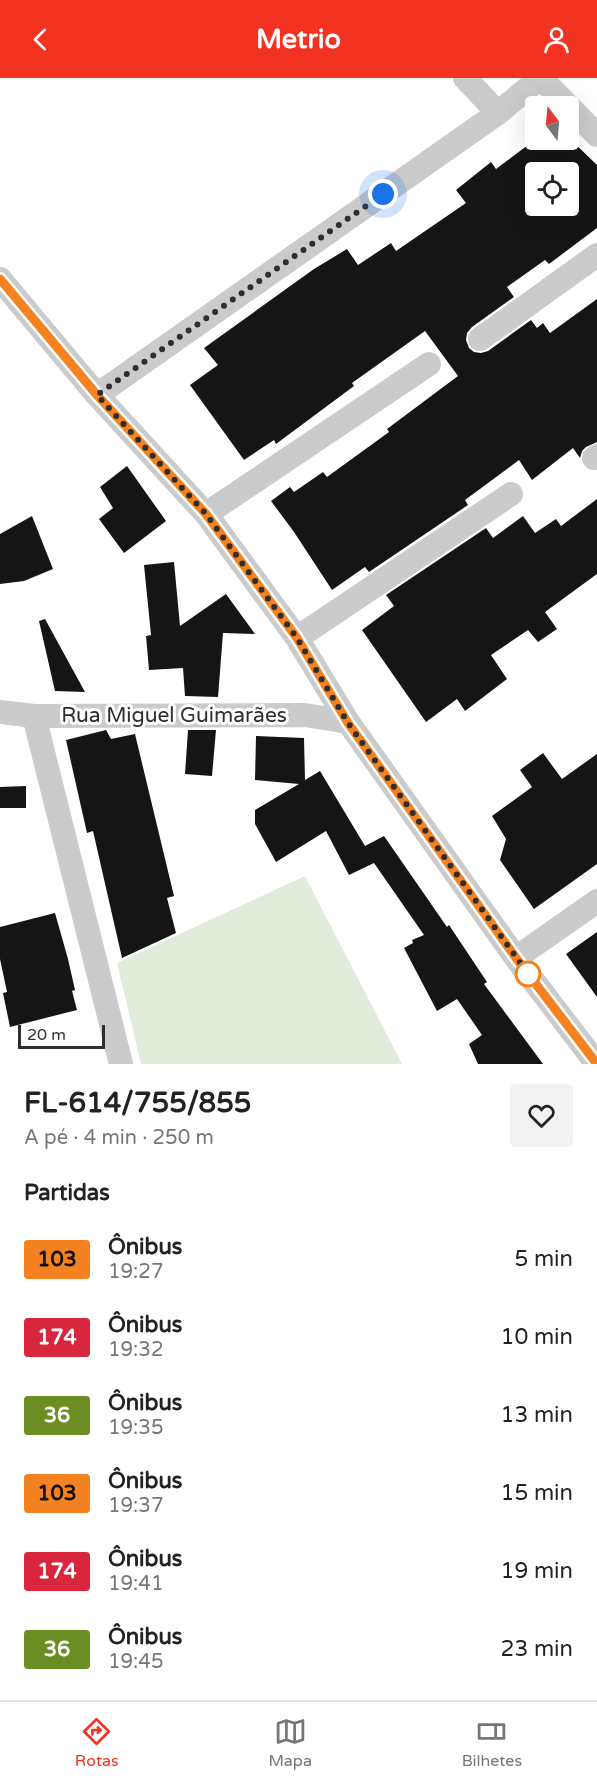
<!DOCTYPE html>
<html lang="pt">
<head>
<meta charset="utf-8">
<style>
  :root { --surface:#fff; --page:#f2f2f2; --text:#222; --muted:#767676; --line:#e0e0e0; --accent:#f33321 }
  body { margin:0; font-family:"Varela Round",sans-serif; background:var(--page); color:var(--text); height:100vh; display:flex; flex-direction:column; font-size:22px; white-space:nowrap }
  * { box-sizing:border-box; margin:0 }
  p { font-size:20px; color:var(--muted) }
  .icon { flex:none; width:33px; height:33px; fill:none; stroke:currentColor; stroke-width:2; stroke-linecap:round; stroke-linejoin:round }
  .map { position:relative; height:986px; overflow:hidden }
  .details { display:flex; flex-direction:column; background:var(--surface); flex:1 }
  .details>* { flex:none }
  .badge { padding:0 12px; border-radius:4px; font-size:21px; line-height:39px }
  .needle { width:39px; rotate:344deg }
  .buttons { position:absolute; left:525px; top:18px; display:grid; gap:12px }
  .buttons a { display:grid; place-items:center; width:54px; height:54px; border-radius:6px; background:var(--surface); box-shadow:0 6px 24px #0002; font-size:30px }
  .scale { position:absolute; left:18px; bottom:15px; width:87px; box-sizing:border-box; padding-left:6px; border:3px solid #2e2e2e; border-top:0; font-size:16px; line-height:21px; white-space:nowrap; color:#2e2e2e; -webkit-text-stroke:4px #fff; paint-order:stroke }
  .you { position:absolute; width:30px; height:30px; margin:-15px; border:4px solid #fff; border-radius:50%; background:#1a73e8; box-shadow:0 0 0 9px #1a73e833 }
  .map>.badge { position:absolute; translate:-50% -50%; box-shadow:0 0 0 3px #fff }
  h2 { padding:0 24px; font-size:22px; line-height:54px }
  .round { display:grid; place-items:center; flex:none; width:63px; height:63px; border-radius:6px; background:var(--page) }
  .headline { display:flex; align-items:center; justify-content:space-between; height:102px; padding:0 24px }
  h1 { font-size:28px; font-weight:700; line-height:45px }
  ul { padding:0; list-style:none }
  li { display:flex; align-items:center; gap:18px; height:78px; padding:0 24px }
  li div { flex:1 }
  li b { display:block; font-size:22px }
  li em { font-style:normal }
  li .badge { min-width:66px; font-weight:700; text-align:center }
  header { display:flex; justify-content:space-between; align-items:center; height:78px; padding:0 24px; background:var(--accent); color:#fff; font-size:27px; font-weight:700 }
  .tab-bar { display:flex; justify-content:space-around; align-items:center; height:84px; border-top:2px solid var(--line); background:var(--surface); font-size:16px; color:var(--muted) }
  .tab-bar a { display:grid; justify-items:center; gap:3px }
  .tab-bar .active { color:var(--accent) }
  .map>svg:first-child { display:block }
  .green { fill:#e1edda }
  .building { fill:#151515; fill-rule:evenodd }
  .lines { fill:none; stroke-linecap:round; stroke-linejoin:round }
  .street { stroke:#cbcbcb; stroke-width:24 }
  .line-casing { stroke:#fff; stroke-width:14 }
  .line { stroke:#f58220; stroke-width:9 }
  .walk { stroke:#2e2e2e; stroke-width:6; stroke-dasharray:0 10.8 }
  .stop-dot { fill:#fff; stroke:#f58220; stroke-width:3 }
  .labels { text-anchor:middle; stroke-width:6; stroke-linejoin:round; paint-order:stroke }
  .street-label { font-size:21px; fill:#2e2e2e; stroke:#fff }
</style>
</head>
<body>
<header><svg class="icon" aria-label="back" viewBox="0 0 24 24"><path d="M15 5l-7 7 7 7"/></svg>Metrio<svg class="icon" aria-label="person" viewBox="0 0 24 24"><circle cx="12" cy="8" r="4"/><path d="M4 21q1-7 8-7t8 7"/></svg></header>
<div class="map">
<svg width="597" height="986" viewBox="0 0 597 986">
  <rect width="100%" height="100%" fill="#fff"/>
  <!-- green -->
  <path class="green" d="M305,798L402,986H141L117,885Z"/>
  <!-- building -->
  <path class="building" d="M568,59L597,87V150L549,186L545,182L507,209L514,219L472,249L467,255L466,262L469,270L474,274L481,275L488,273L531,242L537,250L543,245L550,255L597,221V364L586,369L582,373L580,380L573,370L532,402L519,382L465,422L468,427L369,494L365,489L332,512L294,454L271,423L290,409L294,414L323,394L327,399L389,354L387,351L458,298L425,253L352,305L354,308L276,366L274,362L244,382L190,307L218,287L204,270L314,191L347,171L358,187L391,165L396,173L466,125L456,112L491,84L496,91L536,61L568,62ZM536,94H568V128H536Z
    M127,388L166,443L124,475L99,441L113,430L100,409Z
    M597,421V496L545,534L557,551L538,564L528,552L491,577L507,601L465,633L457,621L426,644L362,552L394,528L386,517L486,450L493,460L523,438L535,455L556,441L561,448Z
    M32,438L53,491L24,503L0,506V456Z
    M174,484L180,548L226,516L255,556L223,555L218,619L185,618L183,590L149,592L146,558L151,557L144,487Z
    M45,541L85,614L55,613L39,543Z
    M106,652L111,661L135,656L174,818L167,820L176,855L122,880L93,753L87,755L66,662Z
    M188,652H216L212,698L185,696Z
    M256,658L304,660L305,702L320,693L365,768L384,758L447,849L449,847L487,904L484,906L543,986H478L469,966L482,957L457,921L437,933L404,870L413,865L412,862L424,857L374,785L349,797L326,753L276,784L255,746V732L299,706L255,702Z
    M543,675L562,701L597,676V786L534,831L500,782L506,761L492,738L532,709L520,692Z
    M26,708V730H0V709Z
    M55,835L68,881L75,912L72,913L77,932L10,949L3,915L7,914L0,881V849Z
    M597,854V919L566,876Z"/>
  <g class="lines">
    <!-- street -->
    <path class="street" d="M465,0L498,35
      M541,0L597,57
      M0,201L97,317L206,436L297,560L348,644L516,880L597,986
      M480,261L597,177
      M97,317L498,35L540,0
      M594,380L597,378
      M206,436L429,286
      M297,560L511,416
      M0,634L34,638L305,637L348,644
      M34,638L121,986
      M516,880L597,823"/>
  </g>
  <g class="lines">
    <!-- line casing -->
    <g class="line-casing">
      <path id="line" d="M0,201L97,317L206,436L297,560L348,645L516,880L597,986"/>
    </g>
    <!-- line -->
    <use href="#line" class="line"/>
    <!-- walk -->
    <path class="walk" d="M383,116L97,317L206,436L297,560L348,645L529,897L528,896"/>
  </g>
  <!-- markers -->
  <circle class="stop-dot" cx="528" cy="896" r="12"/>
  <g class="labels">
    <!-- street labels -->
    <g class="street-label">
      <text x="174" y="644">Rua Miguel Guimarães</text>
    </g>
  </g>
</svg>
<div class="buttons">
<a><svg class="needle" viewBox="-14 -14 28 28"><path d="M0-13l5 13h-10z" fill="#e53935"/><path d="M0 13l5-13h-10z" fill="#767676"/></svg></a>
<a><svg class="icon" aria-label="locate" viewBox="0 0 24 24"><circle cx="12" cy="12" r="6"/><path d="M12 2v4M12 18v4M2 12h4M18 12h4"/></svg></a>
</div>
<div class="scale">20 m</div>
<div class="you" style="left:383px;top:116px"></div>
</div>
<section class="details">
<div class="headline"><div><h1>FL-614/755/855</h1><p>A pé · 4 min · 250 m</p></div><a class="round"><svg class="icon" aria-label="heart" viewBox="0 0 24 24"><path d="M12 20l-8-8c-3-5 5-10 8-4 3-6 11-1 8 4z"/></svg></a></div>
<h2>Partidas</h2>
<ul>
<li><span class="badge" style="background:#f58220;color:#111">103</span><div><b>Ônibus</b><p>19:27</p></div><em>5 min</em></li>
<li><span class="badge" style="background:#d7263d;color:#fff">174</span><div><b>Ônibus</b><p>19:32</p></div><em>10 min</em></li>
<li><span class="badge" style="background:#6b8e23;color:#fff">36</span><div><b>Ônibus</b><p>19:35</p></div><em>13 min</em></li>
<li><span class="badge" style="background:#f58220;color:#111">103</span><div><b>Ônibus</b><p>19:37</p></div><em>15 min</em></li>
<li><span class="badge" style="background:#d7263d;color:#fff">174</span><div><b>Ônibus</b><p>19:41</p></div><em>19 min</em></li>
<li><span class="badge" style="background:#6b8e23;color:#fff">36</span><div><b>Ônibus</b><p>19:45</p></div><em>23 min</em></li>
</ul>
</section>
<nav class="tab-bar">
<a class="active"><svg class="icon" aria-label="directions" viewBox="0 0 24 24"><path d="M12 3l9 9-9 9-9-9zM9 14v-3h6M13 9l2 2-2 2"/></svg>Rotas</a>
<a><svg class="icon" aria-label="map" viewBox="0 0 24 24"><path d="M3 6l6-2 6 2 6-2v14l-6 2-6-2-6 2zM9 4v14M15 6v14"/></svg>Mapa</a>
<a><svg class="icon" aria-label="tickets" viewBox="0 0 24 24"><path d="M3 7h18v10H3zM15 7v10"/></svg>Bilhetes</a>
</nav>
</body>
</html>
